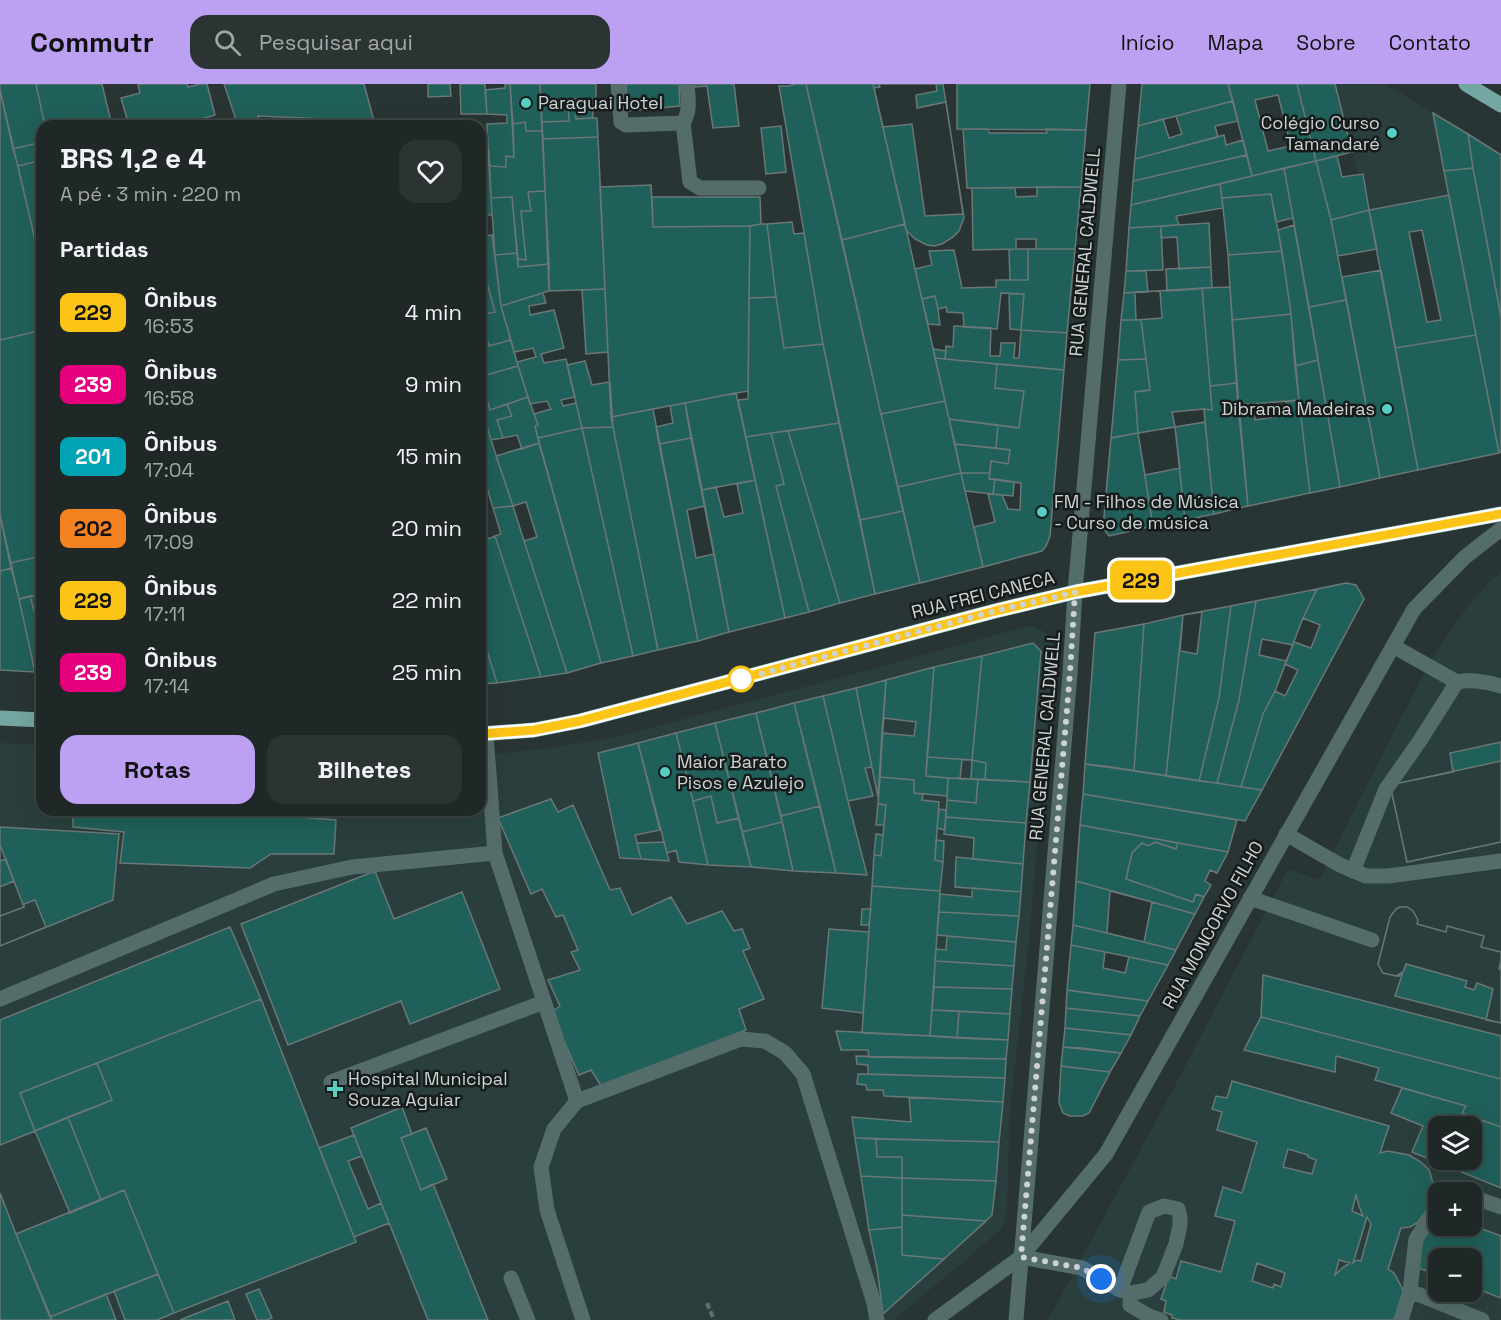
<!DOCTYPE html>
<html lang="pt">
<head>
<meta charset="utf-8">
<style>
  :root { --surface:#1f2827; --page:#2c3433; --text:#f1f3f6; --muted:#a1a6a7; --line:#3c4444; --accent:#bca0f2 }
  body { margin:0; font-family:"Space Grotesk",sans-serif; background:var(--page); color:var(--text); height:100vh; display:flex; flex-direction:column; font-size:22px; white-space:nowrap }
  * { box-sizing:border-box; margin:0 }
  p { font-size:20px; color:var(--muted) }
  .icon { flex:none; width:33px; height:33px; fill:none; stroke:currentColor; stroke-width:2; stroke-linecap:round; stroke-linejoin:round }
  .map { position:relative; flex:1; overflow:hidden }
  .side { position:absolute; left:36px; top:36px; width:450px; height:696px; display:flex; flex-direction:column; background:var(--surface); border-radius:18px; box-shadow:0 6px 24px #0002,0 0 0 2px var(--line) }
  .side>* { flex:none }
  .badge { padding:0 12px; border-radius:9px; font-size:21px; line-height:39px }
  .fabs { position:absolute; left:1428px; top:1032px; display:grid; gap:12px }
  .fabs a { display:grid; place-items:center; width:54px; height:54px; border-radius:12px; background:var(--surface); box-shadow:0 6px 24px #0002,0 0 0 2px var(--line); font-size:30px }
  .you { position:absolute; width:30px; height:30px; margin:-15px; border:4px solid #fff; border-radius:50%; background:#1a73e8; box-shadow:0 0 0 9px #1a73e833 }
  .map>.badge { position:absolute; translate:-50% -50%; box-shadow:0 0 0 3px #fff }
  h2 { padding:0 24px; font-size:22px; line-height:54px }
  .round { display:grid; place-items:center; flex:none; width:63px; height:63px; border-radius:18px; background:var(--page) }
  .headline { display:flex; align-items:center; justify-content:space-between; height:102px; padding:0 24px }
  h1 { font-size:28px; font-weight:700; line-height:45px }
  .cta { display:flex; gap:12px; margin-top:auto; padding:12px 24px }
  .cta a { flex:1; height:69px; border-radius:18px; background:var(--accent); color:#111; font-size:24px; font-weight:700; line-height:69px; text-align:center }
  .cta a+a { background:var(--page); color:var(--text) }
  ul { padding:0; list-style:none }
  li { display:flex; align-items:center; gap:18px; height:72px; padding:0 24px }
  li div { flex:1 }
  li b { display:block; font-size:22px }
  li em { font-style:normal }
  li .badge { min-width:66px; font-weight:700; text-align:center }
  header { display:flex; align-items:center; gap:36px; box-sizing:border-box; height:84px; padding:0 30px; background:var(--accent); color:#111 }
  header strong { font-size:28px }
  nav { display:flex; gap:33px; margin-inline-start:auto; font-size:21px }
  .search { width:420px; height:54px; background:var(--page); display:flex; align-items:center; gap:15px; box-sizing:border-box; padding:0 21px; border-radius:18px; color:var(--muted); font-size:22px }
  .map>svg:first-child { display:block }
  .built { fill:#2a3f3d; fill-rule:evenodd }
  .building { fill:#20605a; stroke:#6a7776; stroke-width:1.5; fill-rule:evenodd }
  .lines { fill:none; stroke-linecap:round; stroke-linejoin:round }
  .path { stroke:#646e6d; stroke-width:4; stroke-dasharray:6 3; stroke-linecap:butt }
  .minor { stroke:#556d6a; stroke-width:15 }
  .major { stroke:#74a7a1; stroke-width:15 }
  .line-casing { stroke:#fff; stroke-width:14 }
  .line { stroke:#fdc418; stroke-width:9 }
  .walk { stroke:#ccd3d2; stroke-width:6; stroke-dasharray:0 10.8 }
  .poi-dot { fill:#56cec3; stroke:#161b1b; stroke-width:2 }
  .stop-dot { fill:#fff; stroke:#fdc418; stroke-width:3 }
  .labels { text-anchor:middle; stroke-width:5; stroke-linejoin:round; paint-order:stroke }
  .poi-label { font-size:18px; fill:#ccd3d2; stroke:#161b1b; text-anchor:start }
  .street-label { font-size:18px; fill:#ccd3d2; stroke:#161b1b }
</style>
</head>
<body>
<header>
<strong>Commutr</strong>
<div class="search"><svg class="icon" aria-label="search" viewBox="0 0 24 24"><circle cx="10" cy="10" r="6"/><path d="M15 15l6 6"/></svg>Pesquisar aqui</div>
<nav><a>Início</a><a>Mapa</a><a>Sobre</a><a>Contato</a></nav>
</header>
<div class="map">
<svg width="1501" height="1236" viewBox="0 0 1501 1236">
  <rect width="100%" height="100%" fill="#293534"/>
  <!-- built -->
  <path class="built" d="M1335,0H1385L1433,29L1449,111L1369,126L1363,91L1358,90Z
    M1501,488V1236H1048L1168,1015L1288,785L1319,796L1426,585L1448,550L1472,517L1490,497ZM1438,1042H1472V1076H1438ZM1438,1108H1472V1142H1438ZM1438,1174H1472V1208H1438Z
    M1028,542L1035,543L1043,547L1049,552L1053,560L1030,847L1010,1025L1007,1127L1005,1136L1000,1146L962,1179L893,1236H0V659L42,661V726H480V672L551,664L612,654L869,586Z"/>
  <!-- building -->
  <path class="building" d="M0,0H36L45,42H42V58L13,65L0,6Z
    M36,0H102L112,42H45Z
    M141,0H187L188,3L200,0H207L215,31L179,42H129L121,14L140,9L138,1Z
    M224,0H364L374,37L258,32L261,42H238Z
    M428,0H450L451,12L428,13Z
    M460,0H485L487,30H461Z
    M505,0H510L514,73L506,72V83L489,82L487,40L507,39V31L487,30L485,6L505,4Z
    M510,0H540L542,47H526L525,38L513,40Z
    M540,0H596V14L592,15L593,34L576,35L575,15H568L569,37L542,38Z
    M626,0H679L680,22L627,27Z
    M695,0H734L739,42L713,44L707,2L695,3Z
    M795,0H806L903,427L860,436L823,260L779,2H788Z
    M806,0H873L905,140L842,156Z
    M873,0H943L964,134L959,147L953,153L942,160L934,162L927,161L915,155L906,146Z
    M879,0H936L937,7L916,11L917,24L946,18L963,130L925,132L912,40L883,43L874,4L880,3Z
    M957,0H1090L1086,46L957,45Z
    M1142,0H1228L1233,17L1138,42Z
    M1228,0H1297L1316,77L1252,92Z
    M1297,0H1335L1352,68L1316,77Z
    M0,6L42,186V246L0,256Z
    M1278,11L1291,62L1268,67L1255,16Z
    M568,15H575L576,35L597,34L598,53L543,55L542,38L569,37Z
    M1233,17L1238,37L1215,42L1218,53L1135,75L1138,42L1163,35L1169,54L1182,50L1176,32Z
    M1433,29L1468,50L1473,84L1444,87Z
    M525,38L526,47H542L545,107L528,108L531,127H521L526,176L518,175L512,113L491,114L489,82L506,83V72L514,73L513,40Z
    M781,42L786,88L766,90L761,44Z
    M963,45H988L989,49H1047L1046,45L1086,46L1081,103L967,104Z
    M1468,50L1501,71V233L1473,84Z
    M1224,51L1226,61L1243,56L1247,71L1133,97L1135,75Z
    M598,53L605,205L549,207L543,55Z
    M42,58V76L18,82L13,65Z
    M480,67H489L492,131H480Z
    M1247,71L1252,92L1131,121L1133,97Z
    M1337,72L1342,93L1363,90L1369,126L1331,136L1316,77Z
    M42,76V186L18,82Z
    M1316,77L1331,136L1346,216L1309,223L1284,84Z
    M1284,84L1293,134L1276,138L1271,110L1222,114L1220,100Z
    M1473,84L1501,233V368L1499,369L1444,87Z
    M1220,100L1223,124L1176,132L1179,141L1129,144L1131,121Z
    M651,101L653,143L750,142L748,307L611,333L600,103Z
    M1037,103H1081L1075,165H1036V155H1016V165L973,166L972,104H1015L1016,113L1037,112Z
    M545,107L549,180L518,183V175L526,176L521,127H531L528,108Z
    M1271,110L1282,167L1228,171L1222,114Z
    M1449,111L1476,251L1395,264L1369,126Z
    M512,113L517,169L495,171L491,114Z
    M652,113H760L761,140L750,142L653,143Z
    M1369,126L1377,165L1338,172L1331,136Z
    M792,138L794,150L804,149L823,260L784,264L776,213L767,140Z
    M1209,139L1211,183L1179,185L1177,153L1161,154V142Z
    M761,140H767L776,213L749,214L750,142Z
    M905,140L945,317L881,330L842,156Z
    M1294,141L1318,276L1295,282L1291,230L1285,188L1278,146Z
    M1161,142L1163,186L1126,187L1129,144Z
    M1422,146L1441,236L1427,238L1409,148Z
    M492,151L501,222L511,256L489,262L480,231L495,228L480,173V152Z
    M1016,165H1028V196H1010L1009,166Z
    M1028,165H1075L1067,249L1021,246L1024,210L1001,209L997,245L964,243L963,229L947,228L946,223L938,225L935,212L922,215L915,185L932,181L929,167L954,166L962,204L996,203V196H1028Z
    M1282,167L1291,230L1232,236L1228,171Z
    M517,169L518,183L549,180V207L501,222L495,171Z
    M480,173L495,228L480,231Z
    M1211,183L1212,204L1167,207L1166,185Z
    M1381,186L1418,386L1380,394L1342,193Z
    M1126,187H1146L1148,208L1124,209Z
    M1230,203L1237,299L1210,302L1202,204Z
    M1202,204L1212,326L1204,325L1205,338L1138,349L1135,308L1150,306L1141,236H1121L1124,209Z
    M605,205L608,268L586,270L582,206Z
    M1160,207L1162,234L1136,236L1135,208Z
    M543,209L546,219L529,222L530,231L554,226L564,264L541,270L544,279L566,275L575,313L561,316L563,322L576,319L582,344L538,354L535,342L538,341L534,330L551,325L547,317L530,320L517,278L536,273L533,264L514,268L501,222Z
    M1009,210H1024L1021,246L1010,245Z
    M935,212L938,225L940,241L928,240L922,215Z
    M776,213L784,264L823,260L839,339L746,353L738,316L748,315L749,214Z
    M1346,216L1380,394L1340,403L1309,223Z
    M1291,230L1299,316L1238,321L1232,236Z
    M1121,236H1141L1146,275L1118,276Z
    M954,242L991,244L990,272H1000L1001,259H1015L1014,274H1019L1021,246L1067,249L1064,286L945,275L946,262L953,263Z
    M42,246V472L10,479L0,431V256Z
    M1476,251L1499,369L1418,386L1395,264Z
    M511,256L518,282L480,293V264Z
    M933,265L946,267L945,275L935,274Z
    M935,274L997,280L995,304L1024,307L1019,344L949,335Z
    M1146,275L1150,306L1135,308L1138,349L1111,354L1118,276Z
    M1318,276L1340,403L1310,409L1295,282Z
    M585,277L592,301L610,298L613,343L582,344L567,281Z
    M997,280L1064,286L1050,452L1046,462L1042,467L983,483L974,443L995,438L988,410L1002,411L1008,425L1020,426L1021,399L989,395L991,377L1008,380L1010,366L996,364L998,341L1019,344L1024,307L995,304Z
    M518,282L528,313L490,326L480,293Z
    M480,295L490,326L507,320L512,332L497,336L503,354L491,356L480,318Z
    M1237,299L1248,422L1214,430L1204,325L1212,326L1210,302Z
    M736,309L755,396L702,406L685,319Z
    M528,313L538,341L535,342L539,359L522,365L517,351L503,354L497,336L512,332L507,320Z
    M1299,316L1310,409L1248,422L1238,321L1253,320L1255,336L1288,331L1286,318Z
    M945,317L961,389L898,403L881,330Z
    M480,318L491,356L513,422L493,424L480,380Z
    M685,319L691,354L659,360L656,343L673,339L670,322Z
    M653,325L698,557L658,566L611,333Z
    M1204,325L1205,338L1175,343L1172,328Z
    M949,335L998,341L996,364L955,360Z
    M1205,338L1214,430L1185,436L1175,343Z
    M839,339L875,510L840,519L788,347Z
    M613,343L658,566L633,572L582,344Z
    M1175,343L1180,384L1145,391L1138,349Z
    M1175,343L1185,436L1153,442L1138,349Z
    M582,344L633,572L601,579L538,354Z
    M788,347L840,519L809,528L776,402L784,400L771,349Z
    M771,349L784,400L776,402L809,528L785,534L746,353Z
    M1138,349L1153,442L1109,452L1103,444L1111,354Z
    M691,354L729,548L698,557L659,360Z
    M539,359L601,579L567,589L524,457L537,453L526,418L513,422L496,372Z
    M955,360L1010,366L1008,380L991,377L990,389H961Z
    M961,389L983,483L920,499L898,403Z
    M961,389H990L989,395H995L993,410L965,407Z
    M995,395L1014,398L1013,412L993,410Z
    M755,396L785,534L729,548L702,406L716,403L724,433L743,429L737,400Z
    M513,422L524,457L567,589L541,593L495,452L501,450L493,424Z
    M705,422L714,470L696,474L687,426Z
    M903,427L920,499L875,510L860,436Z
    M480,429L488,455L495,452L541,593L497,599L480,544Z
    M0,431L12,484L0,487Z
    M42,472V510L19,515L10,479Z
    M12,484L19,515L35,588L0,586V487Z
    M1346,499L1356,501L1364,515L1262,706L1241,703L1263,630L1275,607L1285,612L1298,586L1285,580L1294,558L1311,564L1320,541L1303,534L1317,505Z
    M1317,505L1303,534L1275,607L1263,630L1241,703L1217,699L1239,616L1256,517Z
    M42,510V528L35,530L30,512Z
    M30,512L35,530L42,528V588H35L19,515Z
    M1256,517L1239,616L1217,699L1199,697L1219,614L1231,522Z
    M1231,522L1219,614L1199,697L1166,692L1183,531Z
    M1202,528L1197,570L1180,567L1183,531Z
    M1183,531L1166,692L1134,687L1144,540Z
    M1144,540L1134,687L1085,680L1095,549Z
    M480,544L497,599L480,600Z
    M1262,555L1293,561L1286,577L1259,571Z
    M1033,559L1041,567L1030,698L985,696L986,679L972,676L982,572Z
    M982,572L972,676L927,673L934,583Z
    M934,583L926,692L948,694L947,712L914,709V696L880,693L886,596Z
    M886,596L882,649L878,713L856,604Z
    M856,604L872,683L865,684L873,712L848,717L823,612Z
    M823,612L848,717L867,791L836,789L794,619Z
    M794,619L820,722L781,732L756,629Z
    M756,629L782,738L742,748L715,639Z
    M884,634L916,638L914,652L882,649Z
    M715,639L739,734L717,739L711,712L693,717L676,649Z
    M676,649L693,717L708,781L679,778L676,766L667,769L638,659Z
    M1501,658V758L1407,778L1390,701L1453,688L1450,669Z
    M638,659L660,746L635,751L641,775L620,774L598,669Z
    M927,673L972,676L971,695L948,694L926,692Z
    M962,676H972L971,695H960Z
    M972,676L986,679L985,696L971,695Z
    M1501,677V758L1407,778L1390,701Z
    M1085,680L1104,682L1262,706L1245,737L1083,710Z
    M880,693L914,696V709L923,710L922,716L939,718L935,776L943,778L940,807L872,802L874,771L881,772L886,721L878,720Z
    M948,694L978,695L976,719L947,716Z
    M978,695L1030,698L1026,739L946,733L947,716L976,719Z
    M1083,710L1237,736L1228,768L1080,741Z
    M711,712L717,739L739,734L751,783L708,781L693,717Z
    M551,715L558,728L573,721L610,806L620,804L632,831L671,813L687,840L722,827L734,847L742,845L750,864L743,867L764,915L739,925L746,946L602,1003L591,986L579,991L551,928L560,922L548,896L580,886L571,868L578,866L563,831L556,833L542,805L531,810L498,734Z
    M878,720L886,721L884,741H876Z
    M820,722L836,789L793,787L781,732Z
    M939,725L946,726L945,746L937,744Z
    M73,726H289V732L336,736L334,770H271L250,784L120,779L124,748L73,743Z
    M946,733L1026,739L1023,780L973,775L974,754L944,750Z
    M782,738L793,787L751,783L742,748Z
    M1080,741L1178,759L1176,765L1155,758L1148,762L1142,759L1132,769L1126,795L1193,818L1196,810L1204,813L1195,830L1076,797Z
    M0,743L119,750L113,816L0,862Z
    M876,750L883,751L881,772L874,771Z
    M936,756L944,757L943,778L935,776Z
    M664,758L669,777L641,775L637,759Z
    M1155,758L1176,765L1178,759L1228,768L1217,789L1210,786L1205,797L1211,801L1204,813L1196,810L1193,818L1126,795L1132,769L1142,759L1148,762Z
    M0,761L24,823L0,832Z
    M956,773L1023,780L1021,808L955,803Z
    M6,775L14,797L0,803V777Z
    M375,787L394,835L462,808L500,905L410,940L401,917L288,961L241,840Z
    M1076,797L1152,818L1195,830L1176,866L1073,841Z
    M872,802L940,807L930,952L862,949Z
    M972,804L1021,808L1019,832L939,828L940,810L972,813Z
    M1110,807L1152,818L1144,858L1107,849Z
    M35,816L46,843L0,862V832L24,823V820Z
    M1400,823H1407L1413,827L1418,836L1417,840L1446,848L1447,842L1484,852L1481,863L1501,868V939L1395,912L1403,888L1396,892L1383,889L1378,880L1390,833L1396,825Z
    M1400,823H1407L1413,827L1418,836L1417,840L1446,848L1447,842L1484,852L1481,863L1501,868V876L1499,885H1501V939L1486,936L1493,905L1477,899L1474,906L1465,903L1467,897L1406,880L1403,888L1399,892H1396L1383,889L1378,880L1390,833L1396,825Z
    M862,825H871L869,841H861Z
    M939,828L1019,832L1016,858L937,851Z
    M1073,841L1107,849L1176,866L1168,881L1071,861Z
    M230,843L261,915L20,1009L35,1047L0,1061V936Z
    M829,845L869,848L863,929L822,924Z
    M947,852L1016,858L1014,882L935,877L936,865L946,866Z
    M1071,861L1105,868L1103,884L1125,889L1129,873L1168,881L1148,917L1067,906Z
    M935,877L1014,882L1012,905L934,903Z
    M1263,891L1501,952V995L1261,933Z
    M934,903L1012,905L1010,930L932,926Z
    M1067,906L1087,909L1148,917L1140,932L1066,924Z
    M261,915L356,1158L174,1229L124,1106L101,1116L68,1033L112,1016L97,979Z
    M1066,924L1085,926L1140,932L1131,951L1084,946L1065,944Z
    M932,926L959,927L957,954L930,952Z
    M959,927L1010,930L1008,956L957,954Z
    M1261,933L1501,995V1043L1462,1029L1466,1022L1375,996L1379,984L1336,972L1335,988L1244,966Z
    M1065,944L1084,946L1131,951L1121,969L1063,963Z
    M836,947L1008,956L1006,975L869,973L868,966H841Z
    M1063,963L1082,964L1121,969L1110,988L1061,982Z
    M856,972L1006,975L1005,994L868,990V981L857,980Z
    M97,979L112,1016L35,1047L20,1009Z
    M1061,982L1110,988L1089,1029L1083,1032H1070L1063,1029L1059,1019Z
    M858,990L1005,994L1003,1018L884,1012L883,1006H867L866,1001L857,1000Z
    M1232,997L1389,1042L1380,1069L1388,1067L1409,1071L1421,1078L1429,1086L1433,1099V1115L1431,1121L1417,1139L1410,1143L1401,1144L1388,1185L1394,1189L1403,1206L1398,1236H1180L1172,1234V1231L1164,1228L1166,1217L1161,1215L1169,1192L1176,1195L1181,1177L1221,1188L1235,1137L1215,1132L1223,1103L1242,1109L1257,1058L1217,1046L1222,1028L1212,1025L1216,1012L1227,1014ZM1288,1065L1308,1071V1073L1316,1076L1312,1090L1283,1083ZM1367,1133L1371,1140L1361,1177L1357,1176L1353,1179ZM1257,1179L1285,1189L1281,1203L1274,1200L1273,1204L1252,1197Z
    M1402,1004L1466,1022L1462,1029L1501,1043V1104L1412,1068L1423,1042L1391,1029ZM1438,1042H1472V1076H1438Z
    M909,1013L1003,1018L999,1058L855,1054L852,1033L911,1038Z
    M402,1023L412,1050L401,1054L421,1106L433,1100L488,1236H428L351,1044Z
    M68,1033L101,1116L70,1129L35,1047Z
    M426,1044L447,1095L421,1106L401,1054Z
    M354,1051L362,1072L348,1077L368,1125L381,1119L389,1139L354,1153L319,1064Z
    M855,1054L876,1055L877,1073H902V1094L861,1092Z
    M876,1055L999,1058L996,1097L902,1094V1073H877Z
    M861,1092L902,1094V1143L869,1146Z
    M902,1094L996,1097L992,1131L986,1137L902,1131Z
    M124,1106L158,1190L50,1233L16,1150Z
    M0,1109L16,1150L52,1236H0Z
    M1356,1111L1359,1122L1363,1132L1352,1127Z
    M902,1131L986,1137L944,1175L902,1171Z
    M1431,1135L1438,1138V1142L1472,1141L1501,1152V1214L1472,1203V1174H1438V1191L1413,1182Z
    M902,1143V1171L944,1175L883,1230L877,1184L869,1146Z
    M1339,1176L1350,1179L1342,1184L1335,1191Z
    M158,1190L174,1229L157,1236H125L114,1207Z
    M259,1205L272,1234L266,1236H257L246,1210Z
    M106,1210L116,1236H52L50,1233Z
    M228,1217L235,1236H180Z"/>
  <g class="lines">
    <!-- path -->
    <path class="path" d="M707,1219L714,1236"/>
    <!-- minor -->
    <path class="minor" d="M618,0L621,38L626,41L683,39
      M687,0C688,14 691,26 683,39L690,98L700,104H759
      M1393,562L1457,598
      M486,650L495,769L577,1017L741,955L765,957L785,969L803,990L874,1219L877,1236
      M1286,750L1340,781L1366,792H1388L1501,777
      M1353,787L1386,705L1419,658L1457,598C1472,595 1486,598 1501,602
      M1250,814L1372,856
      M0,915L274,800L352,783L495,769
      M331,998L544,918
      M577,1017L554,1045L541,1083L547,1126L583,1236
      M1452,1108H1458
      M1472,1113L1501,1123
      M1021,1173L1082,1184L1120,1206L1131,1209L1148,1206L1163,1193L1176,1160L1180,1141V1133L1178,1125L1164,1122L1149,1128L1120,1206
      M511,1194L528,1236
      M1410,1207L1482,1236
      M1131,1209L1130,1221L1149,1232L1161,1236
      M935,1236L1021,1173L1106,1070L1414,525L1465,473L1501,445
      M1016,1236L1070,589L1075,508L1119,0
      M1401,1236L1410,1207L1416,1155L1438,1121"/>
    <!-- major -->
    <path class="major" d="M1466,0L1501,21
      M0,634L42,636
      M480,650L534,646L580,637L995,527L1075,508L1501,430"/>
  </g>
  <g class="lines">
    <!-- line casing -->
    <g class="line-casing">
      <path id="line" d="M480,650L534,646L580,637L995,527L1075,508L1501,430"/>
    </g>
    <!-- line -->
    <use href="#line" class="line"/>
    <!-- walk -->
    <path class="walk" d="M741,595L995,527L1075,508L1070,589L1021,1173L1082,1184L1101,1195"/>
  </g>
  <!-- markers -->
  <g class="poi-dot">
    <circle cx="526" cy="19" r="6"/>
    <circle cx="1392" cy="49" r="6"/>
    <circle cx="1387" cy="325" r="6"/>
    <circle cx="1042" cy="428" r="6"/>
    <circle cx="665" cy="688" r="6"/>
    <path d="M332 996h6v6h6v6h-6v6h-6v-6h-6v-6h6z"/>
  </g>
  <circle class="stop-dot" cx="741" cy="595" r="12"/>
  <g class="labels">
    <!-- poi labels -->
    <g class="poi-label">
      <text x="538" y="25">Paraguai Hotel</text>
      <text x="1380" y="45" text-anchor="end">Colégio Curso<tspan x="1380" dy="21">Tamandaré</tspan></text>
      <text x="1375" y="331" text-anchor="end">Dibrama Madeiras</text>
      <text x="1054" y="424">FM - Filhos de Música<tspan x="1054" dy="21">- Curso de música</tspan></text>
      <text x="677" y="684">Maior Barato<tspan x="677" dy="21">Pisos e Azulejo</tspan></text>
      <text x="348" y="1001">Hospital Municipal<tspan x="348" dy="21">Souza Aguiar</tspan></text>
    </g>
    <!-- street labels -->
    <g class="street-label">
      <text transform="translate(1085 168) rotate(-85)" y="6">RUA GENERAL CALDWELL</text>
      <text transform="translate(983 511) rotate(-14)" y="6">RUA FREI CANECA</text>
      <text transform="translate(1045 652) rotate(-85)" y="6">RUA GENERAL CALDWELL</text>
      <text transform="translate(1213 841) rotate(-61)" y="6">RUA MONCORVO FILHO</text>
    </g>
  </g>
</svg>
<div class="fabs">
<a><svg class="icon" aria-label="layers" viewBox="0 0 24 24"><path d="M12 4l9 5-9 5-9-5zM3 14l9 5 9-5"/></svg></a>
<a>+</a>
<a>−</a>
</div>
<div class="you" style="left:1101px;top:1195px"></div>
<b class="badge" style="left:1141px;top:496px;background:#fdc418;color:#111">229</b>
<section class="side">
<div class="headline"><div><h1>BRS 1,2 e 4</h1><p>A pé · 3 min · 220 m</p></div><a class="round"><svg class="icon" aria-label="heart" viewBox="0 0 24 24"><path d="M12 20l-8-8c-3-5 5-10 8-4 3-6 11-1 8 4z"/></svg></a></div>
<h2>Partidas</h2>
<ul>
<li><span class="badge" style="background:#fdc418;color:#111">229</span><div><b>Ônibus</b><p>16:53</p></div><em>4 min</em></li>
<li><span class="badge" style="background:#e6007e;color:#fff">239</span><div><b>Ônibus</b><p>16:58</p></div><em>9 min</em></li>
<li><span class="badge" style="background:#00a3b4;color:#fff">201</span><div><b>Ônibus</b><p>17:04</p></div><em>15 min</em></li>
<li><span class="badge" style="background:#f58220;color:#111">202</span><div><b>Ônibus</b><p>17:09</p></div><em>20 min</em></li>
<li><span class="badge" style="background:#fdc418;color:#111">229</span><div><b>Ônibus</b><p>17:11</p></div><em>22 min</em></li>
<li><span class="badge" style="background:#e6007e;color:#fff">239</span><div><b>Ônibus</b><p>17:14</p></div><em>25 min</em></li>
</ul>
<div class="cta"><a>Rotas</a><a>Bilhetes</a></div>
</section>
</div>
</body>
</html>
